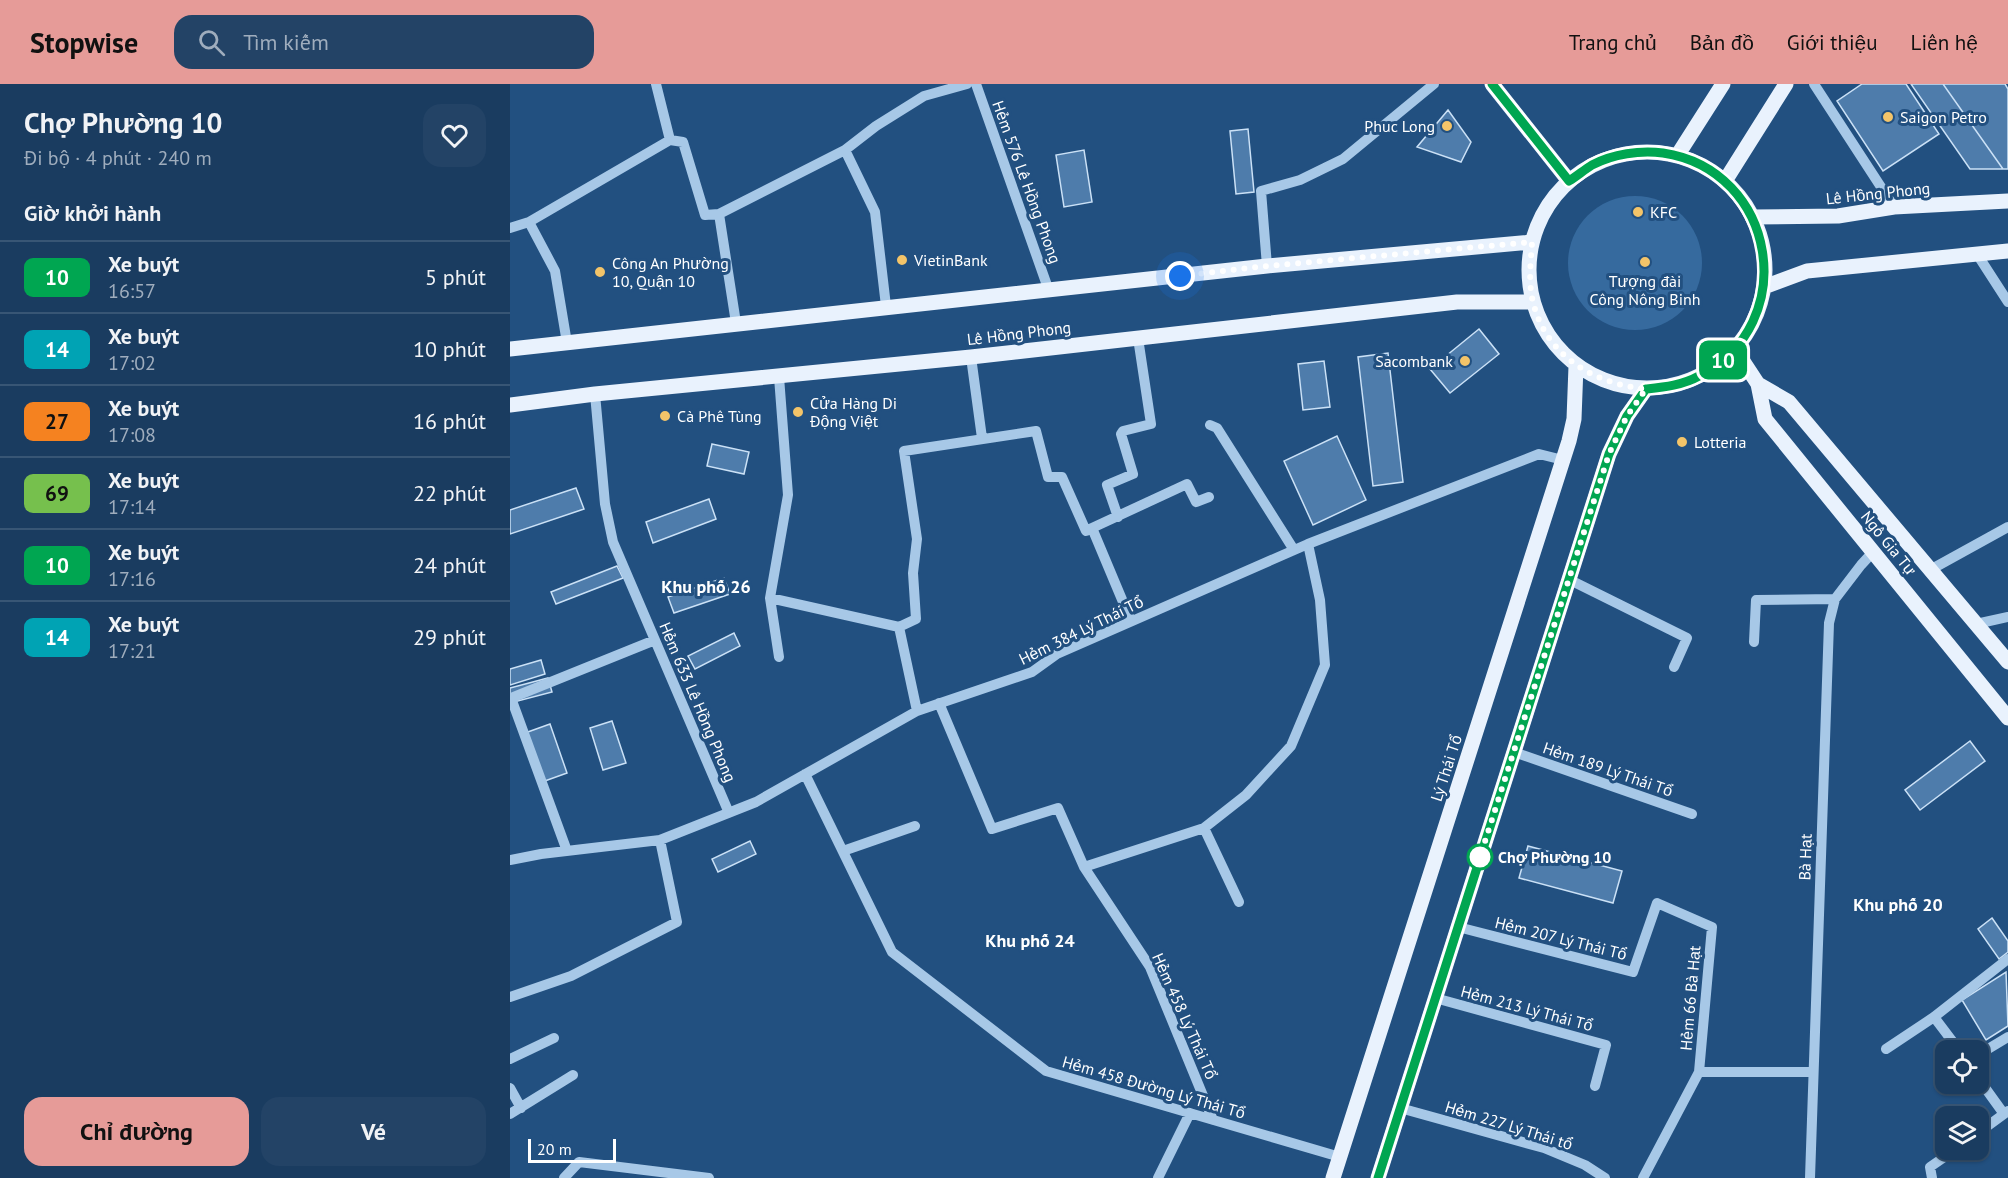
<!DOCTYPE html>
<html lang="vi">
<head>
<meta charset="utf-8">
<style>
  :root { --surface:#1a3c60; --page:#234366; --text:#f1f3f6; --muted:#9fadbd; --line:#385675; --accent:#e69b98 }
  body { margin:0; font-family:"PT Sans",sans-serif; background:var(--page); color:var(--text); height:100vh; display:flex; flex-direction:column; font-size:22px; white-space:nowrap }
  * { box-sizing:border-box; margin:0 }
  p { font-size:20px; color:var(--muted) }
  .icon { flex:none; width:33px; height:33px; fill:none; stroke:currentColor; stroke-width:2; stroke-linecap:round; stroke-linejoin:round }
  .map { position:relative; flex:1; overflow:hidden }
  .drawer { display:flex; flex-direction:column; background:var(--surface); width:510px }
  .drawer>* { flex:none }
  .badge { padding:0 12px; border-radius:9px; font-size:21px; line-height:39px }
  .fabs { position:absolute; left:1425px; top:956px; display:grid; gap:12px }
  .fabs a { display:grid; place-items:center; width:54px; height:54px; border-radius:12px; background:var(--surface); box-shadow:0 2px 4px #0004,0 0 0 2px var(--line); font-size:30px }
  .scale { position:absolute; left:18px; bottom:15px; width:88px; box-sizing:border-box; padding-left:6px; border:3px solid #fff; border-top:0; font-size:16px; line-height:21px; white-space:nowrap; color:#fff; -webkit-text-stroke:4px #225080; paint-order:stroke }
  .you { position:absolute; width:30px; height:30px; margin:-15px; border:4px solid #fff; border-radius:50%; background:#1a73e8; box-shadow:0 0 0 9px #1a73e833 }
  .map>.badge { position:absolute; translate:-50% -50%; box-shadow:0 0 0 3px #fff }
  h2 { padding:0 24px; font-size:22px; line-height:54px }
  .round { display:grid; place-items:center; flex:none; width:63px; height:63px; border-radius:18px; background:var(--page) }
  .head { display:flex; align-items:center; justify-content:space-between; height:102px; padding:0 24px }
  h1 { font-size:28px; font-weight:700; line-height:45px }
  .cta { display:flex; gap:12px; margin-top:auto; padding:12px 24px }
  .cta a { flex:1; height:69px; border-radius:18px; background:var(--accent); color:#111; font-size:24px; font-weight:700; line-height:69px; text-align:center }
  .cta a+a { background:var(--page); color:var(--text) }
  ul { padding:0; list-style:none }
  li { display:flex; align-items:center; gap:18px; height:72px; padding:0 24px; border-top:2px solid var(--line) }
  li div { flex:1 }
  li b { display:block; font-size:22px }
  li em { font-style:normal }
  li .badge { min-width:66px; font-weight:700; text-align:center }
  header { display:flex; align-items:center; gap:36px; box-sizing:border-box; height:84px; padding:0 30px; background:var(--accent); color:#111 }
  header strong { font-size:28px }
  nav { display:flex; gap:33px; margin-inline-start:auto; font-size:21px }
  .search { width:420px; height:54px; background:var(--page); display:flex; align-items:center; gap:15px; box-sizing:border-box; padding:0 21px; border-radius:18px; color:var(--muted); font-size:22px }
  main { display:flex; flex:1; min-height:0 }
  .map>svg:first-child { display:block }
  .green { fill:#366a9e }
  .building { fill:#4e7cab; stroke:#cbe1f6; stroke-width:1.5 }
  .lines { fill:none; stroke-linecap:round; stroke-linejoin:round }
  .minor { stroke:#a7c8e7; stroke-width:10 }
  .major { stroke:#e9f2fd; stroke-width:15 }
  .line-casing { stroke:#fff; stroke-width:14 }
  .line { stroke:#00a651; stroke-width:9 }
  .walk { stroke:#fff; stroke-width:6; stroke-dasharray:0 10.8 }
  .poi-dot { fill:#f3c469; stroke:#225080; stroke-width:2 }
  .stop-dot { fill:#fff; stroke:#00a651; stroke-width:3 }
  .labels { text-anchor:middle; stroke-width:6; stroke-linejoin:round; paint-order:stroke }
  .poi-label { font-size:16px; fill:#fff; stroke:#225080; text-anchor:start }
  .street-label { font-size:16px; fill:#fff; stroke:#225080 }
  .stop-label { font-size:16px; font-weight:bold; fill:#fff; stroke:#225080; text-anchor:start }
  .neighbourhood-label { font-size:18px; font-weight:bold; fill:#fff; stroke:#225080 }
</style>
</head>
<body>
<header>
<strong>Stopwise</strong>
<div class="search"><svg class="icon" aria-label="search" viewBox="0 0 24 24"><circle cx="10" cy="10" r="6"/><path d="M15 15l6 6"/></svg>Tìm kiếm</div>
<nav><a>Trang chủ</a><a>Bản đồ</a><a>Giới thiệu</a><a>Liên hệ</a></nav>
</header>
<main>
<section class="drawer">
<div class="head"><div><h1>Chợ Phường 10</h1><p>Đi bộ · 4 phút · 240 m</p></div><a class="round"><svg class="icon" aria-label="heart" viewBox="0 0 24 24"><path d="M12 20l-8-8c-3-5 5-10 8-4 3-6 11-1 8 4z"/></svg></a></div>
<h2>Giờ khởi hành</h2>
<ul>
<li><span class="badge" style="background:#00a651;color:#fff">10</span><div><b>Xe buýt</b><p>16:57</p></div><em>5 phút</em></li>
<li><span class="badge" style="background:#00a3b4;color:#fff">14</span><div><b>Xe buýt</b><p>17:02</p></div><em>10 phút</em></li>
<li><span class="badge" style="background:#f58220;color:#111">27</span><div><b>Xe buýt</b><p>17:08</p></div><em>16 phút</em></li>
<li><span class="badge" style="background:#76c04d;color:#111">69</span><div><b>Xe buýt</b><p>17:14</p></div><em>22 phút</em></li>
<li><span class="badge" style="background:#00a651;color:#fff">10</span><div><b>Xe buýt</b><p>17:16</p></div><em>24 phút</em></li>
<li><span class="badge" style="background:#00a3b4;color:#fff">14</span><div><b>Xe buýt</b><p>17:21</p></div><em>29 phút</em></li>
</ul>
<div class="cta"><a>Chỉ đường</a><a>Vé</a></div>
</section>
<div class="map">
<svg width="1498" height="1094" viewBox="0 0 1498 1094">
  <rect width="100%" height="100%" fill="#225080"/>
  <!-- green -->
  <path class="green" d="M1058 179a67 67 0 1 1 134 0a67 67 0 1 1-134 0Z"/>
  <!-- building -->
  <path class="building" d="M1352,0H1396L1429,50L1373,87L1327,17Z
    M1401,0H1433L1493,85H1460Z
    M1433,0H1495L1498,5V85H1493Z
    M938,26L961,58L951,78L907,63Z
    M738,45L744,108L726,110L720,47Z
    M574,66L582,118L554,123L546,71Z
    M969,245L989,270L940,309L920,285Z
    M878,269L893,398L863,402L848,273Z
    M814,277L820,323L793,326L788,280Z
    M827,352L856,416L803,441L774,377Z
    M202,360L239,368L234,390L197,382Z
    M66,404L74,425L0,450V426Z
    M199,415L206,435L143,459L136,438Z
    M107,482L113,494L46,520L41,508Z
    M214,494L220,510L164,529L158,513Z
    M224,549L230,562L185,585L178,572Z
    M31,576L35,590L0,601V585Z
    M38,594L42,608L0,619V604Z
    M102,637L116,679L93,686L80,644Z
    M40,640L57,689L32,698L15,649Z
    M1460,657L1475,677L1410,726L1395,706Z
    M240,757L246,770L208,788L202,775Z
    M1018,762L1112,787L1103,819L1009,794Z
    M1482,834L1498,857V868L1489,875L1468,845Z
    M1496,888L1498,942L1476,956L1452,916Z"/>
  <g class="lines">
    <!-- minor -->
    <path class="minor" d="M146,0L160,56L173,58L195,131L209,130L335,66L366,42L414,12L457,0
      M466,0L539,207
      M1304,0L1384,123
      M335,66L365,128L376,222
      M209,130L226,239
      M19,138L45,187L57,259
      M0,144L19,138L160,56
      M1467,170L1498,218
      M757,182L751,107L790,96L833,75L924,0
      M461,273L472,354
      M85,310L95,420L103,458L219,729
      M700,341L707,344L784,466
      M608,433L597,401L623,390L611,350L613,347L641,340L628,254
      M582,444L677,400L686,418L699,413
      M1420,486L1498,443
      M1058,495L1177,554L1164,583
      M260,514L389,543
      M1466,540L1498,533
      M1244,558L1246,516L1325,515
      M269,573L260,514L278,411L269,293
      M429,619L482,745L548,724L574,783L640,883L703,1036
      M407,627L389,543L406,535L403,489L407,455L394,367L526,347L538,393H552L576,447L582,444L621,537
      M1004,668L1182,730
      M295,690L382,868L536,987L830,1073
      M694,744L729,818
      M57,767L1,614L145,556
      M333,767L405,742
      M0,776L31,770L150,756L246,718L407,627L522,588L547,570L798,460L1029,370L1053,376
      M574,783L694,744L736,711L781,662L815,581L810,516L798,460
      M948,843L1123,888L1147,819L1202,843L1189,988L1133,1094
      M0,913L61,892L167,838L150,756
      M925,914L1096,961L1085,1002
      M1424,933L1449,966
      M1376,965L1424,933L1498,875
      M1468,971L1498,953
      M0,975L44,954
      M1189,988H1303
      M1468,994L1494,1030
      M0,1004L11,1024
      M890,1024L1034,1064L1075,1081L1095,1094
      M0,1030L63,991
      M1468,1049L1498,1027
      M54,1094L69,1078L199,1094
      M648,1094L680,1029
      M1300,1094L1319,539L1325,515L1351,481L1363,468
      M1422,1094L1420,1083L1446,1065"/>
    <!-- major -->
    <path class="major" d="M982,0L1059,97
      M1019 186a118 118 0 1 1 236 0a118 118 0 1 1-236 0Z
      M1167,72L1213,0
      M1215,97L1276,0
      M1242,133L1328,132L1384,123L1498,117
      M1254,203L1297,187L1498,167
      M0,265L757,182L1022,158
      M1225,265L1248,300L1255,335L1498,634
      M1248,300L1279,318L1498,578
      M0,321L85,310L461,273L947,218H1023
      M823,1094L1059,357L1064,335L1066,282
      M868,1094L1099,370L1117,332L1136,305"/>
  </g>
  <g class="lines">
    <!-- line casing -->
    <g class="line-casing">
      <path id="line" d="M868,1094L1099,370L1117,332L1136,305C1154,303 1173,301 1189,292C1292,240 1267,86 1153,69C1130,66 1103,70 1082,81C1074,86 1067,92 1059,97L982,0"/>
    </g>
    <!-- line -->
    <use href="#line" class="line"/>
    <!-- walk -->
    <path class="walk" d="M670,192L757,182L1022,158C1021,177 1018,198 1023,218C1036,272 1084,300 1136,305L1117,332L1099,370L970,773"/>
  </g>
  <!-- markers -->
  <g class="poi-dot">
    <circle cx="1378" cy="33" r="6"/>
    <circle cx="937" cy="42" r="6"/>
    <circle cx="1128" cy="128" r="6"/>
    <circle cx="392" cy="176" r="6"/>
    <circle cx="1135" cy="178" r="6"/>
    <circle cx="90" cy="188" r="6"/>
    <circle cx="955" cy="277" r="6"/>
    <circle cx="288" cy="328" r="6"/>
    <circle cx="155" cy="332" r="6"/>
    <circle cx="1172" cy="358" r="6"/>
  </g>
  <circle class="stop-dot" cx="970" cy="773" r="12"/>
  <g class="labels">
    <!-- poi labels -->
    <g class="poi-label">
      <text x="1390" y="39">Saigon Petro</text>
      <text x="925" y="48" text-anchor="end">Phuc Long</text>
      <text x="1140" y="134">KFC</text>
      <text x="404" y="182">VietinBank</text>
      <text x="102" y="185">Công An Phường<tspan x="102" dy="18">10, Quận 10</tspan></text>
      <text x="1135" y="203" text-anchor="middle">Tượng đài<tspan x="1135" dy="18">Công Nông Binh</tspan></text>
      <text x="943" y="283" text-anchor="end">Sacombank</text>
      <text x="300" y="325">Cửa Hàng Di<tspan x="300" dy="18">Động Việt</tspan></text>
      <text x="167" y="338">Cà Phê Tùng</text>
      <text x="1184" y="364">Lotteria</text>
    </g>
    <!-- street labels -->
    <g class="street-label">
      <text transform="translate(517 98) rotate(70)" y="6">Hẻm 576 Lê Hồng Phong</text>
      <text transform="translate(1368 109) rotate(-6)" y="6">Lê Hồng Phong</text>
      <text transform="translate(509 249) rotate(-7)" y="6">Lê Hồng Phong</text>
      <text transform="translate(1379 459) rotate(51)" y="6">Ngô Gia Tự</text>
      <text transform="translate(571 546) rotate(-26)" y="6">Hẻm 384 Lý Thái Tổ</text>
      <text transform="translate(188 618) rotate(67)" y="6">Hẻm 633 Lê Hồng Phong</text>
      <text transform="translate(936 684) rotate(-72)" y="6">Lý Thái Tổ</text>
      <text transform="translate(1098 685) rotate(19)" y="6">Hẻm 189 Lý Thái Tổ</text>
      <text transform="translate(1295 773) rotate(-88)" y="6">Bà Hạt</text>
      <text transform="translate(1051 854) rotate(14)" y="6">Hẻm 207 Lý Thái Tổ</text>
      <text transform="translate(1180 914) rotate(-85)" y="6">Hẻm 66 Bà Hạt</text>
      <text transform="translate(1017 924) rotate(15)" y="6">Hẻm 213 Lý Thái Tổ</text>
      <text transform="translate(675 932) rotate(66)" y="6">Hẻm 458 Lý Thái Tổ</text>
      <text transform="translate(644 1003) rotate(16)" y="6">Hẻm 458 Đường Lý Thái Tổ</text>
      <text transform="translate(999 1041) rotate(17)" y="6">Hẻm 227 Lý Thái tổ</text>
    </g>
    <!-- stop labels -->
    <g class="stop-label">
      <text x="988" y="779">Chợ Phường 10</text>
    </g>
    <!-- neighbourhood labels -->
    <g class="neighbourhood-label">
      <text x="196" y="509">Khu phố 26</text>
      <text x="1388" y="827">Khu phố 20</text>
      <text x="520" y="863">Khu phố 24</text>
    </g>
  </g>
</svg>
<div class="fabs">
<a><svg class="icon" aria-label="locate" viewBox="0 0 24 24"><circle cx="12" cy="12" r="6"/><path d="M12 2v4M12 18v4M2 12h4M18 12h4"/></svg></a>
<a><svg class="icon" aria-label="layers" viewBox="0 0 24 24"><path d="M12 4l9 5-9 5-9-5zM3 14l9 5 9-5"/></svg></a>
</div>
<div class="scale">20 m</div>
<div class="you" style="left:670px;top:192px"></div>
<b class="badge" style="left:1213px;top:276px;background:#00a651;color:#fff">10</b>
</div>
</main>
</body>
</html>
